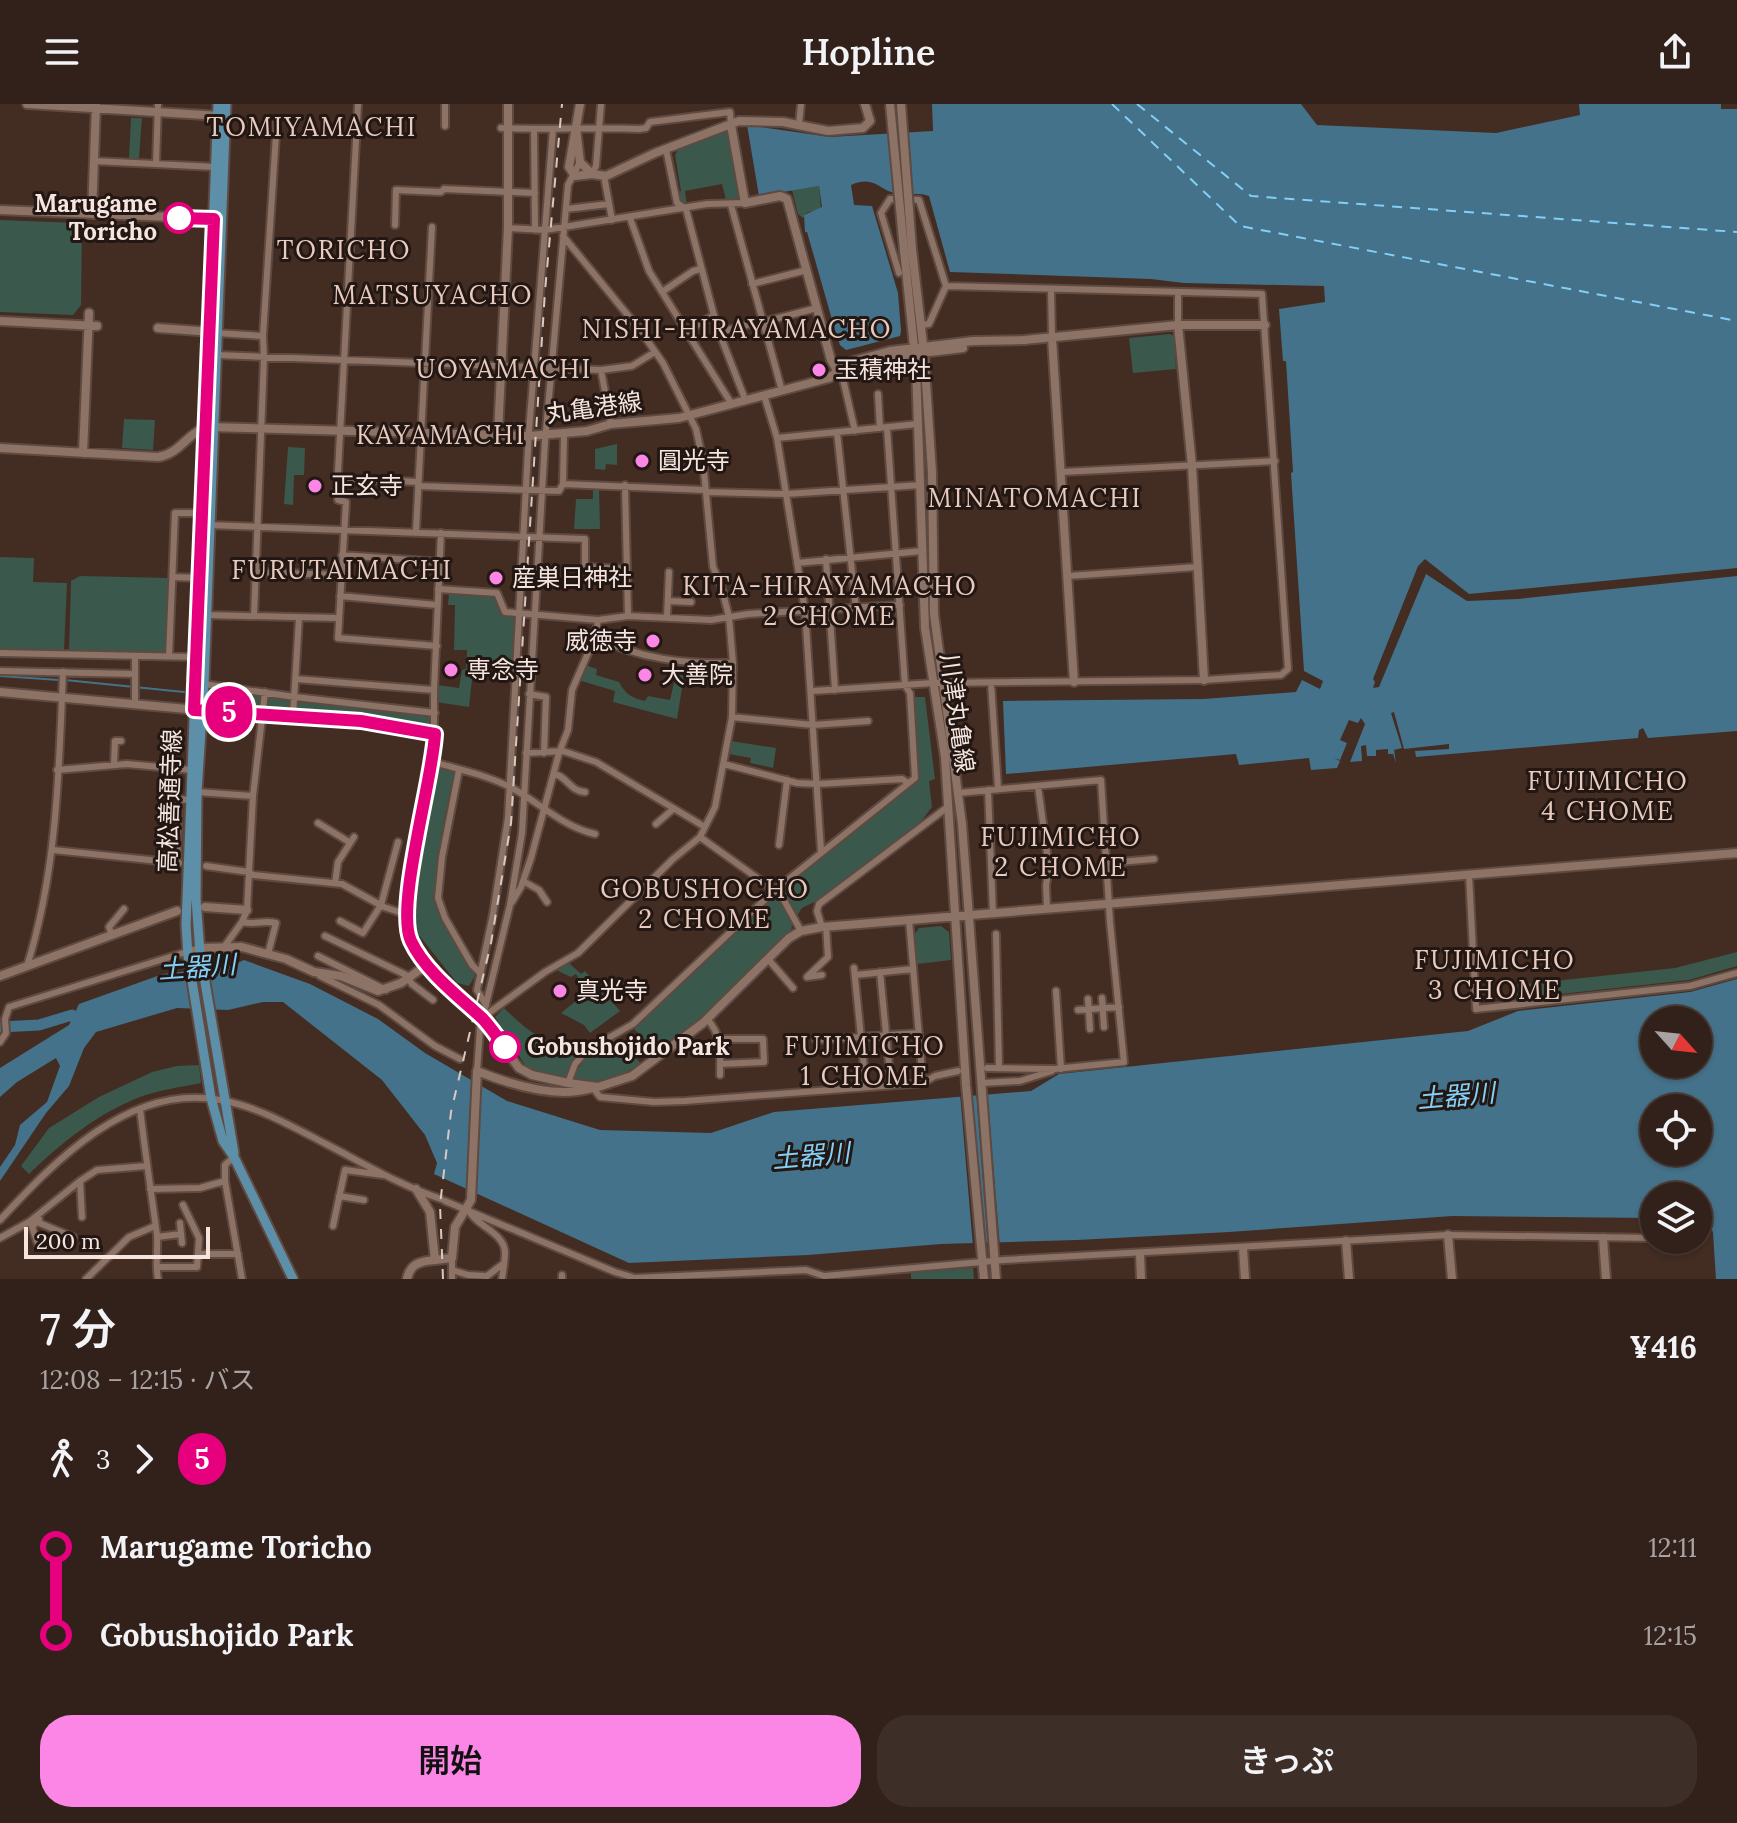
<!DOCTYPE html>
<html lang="ja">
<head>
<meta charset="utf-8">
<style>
  :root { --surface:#32211a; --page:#3d2e27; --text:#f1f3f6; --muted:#a8a3a2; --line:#4d3e39; --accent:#fb86e5 }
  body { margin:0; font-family:Lora,"Noto Sans JP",serif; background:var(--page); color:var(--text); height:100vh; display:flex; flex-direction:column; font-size:30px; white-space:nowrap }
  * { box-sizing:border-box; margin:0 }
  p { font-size:26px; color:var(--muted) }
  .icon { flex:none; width:44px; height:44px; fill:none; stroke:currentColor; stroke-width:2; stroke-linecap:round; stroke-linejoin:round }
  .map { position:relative; height:1175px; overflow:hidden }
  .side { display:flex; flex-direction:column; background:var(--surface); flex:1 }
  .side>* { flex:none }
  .badge { padding:0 16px; border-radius:26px; font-size:28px; line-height:52px }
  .needle { width:52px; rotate:117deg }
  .buttons { position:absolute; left:1640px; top:902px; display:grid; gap:16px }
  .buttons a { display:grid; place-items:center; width:72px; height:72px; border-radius:50%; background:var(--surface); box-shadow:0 2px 6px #0004,0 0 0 2px var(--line); font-size:40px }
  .scale { position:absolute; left:24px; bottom:20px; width:186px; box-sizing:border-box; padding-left:8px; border:4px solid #f5e5de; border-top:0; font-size:22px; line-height:28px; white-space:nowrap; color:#f5e5de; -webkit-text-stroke:6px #221713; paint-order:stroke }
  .map>.badge { position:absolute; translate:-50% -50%; box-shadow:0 0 0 4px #fff }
  .legs { display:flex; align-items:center; gap:12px; height:88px; padding:0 40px; font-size:26px }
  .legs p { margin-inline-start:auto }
  .headline { display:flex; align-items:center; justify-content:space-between; height:136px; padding:0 40px }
  h1 { font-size:44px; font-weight:600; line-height:60px }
  .primary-button { display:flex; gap:16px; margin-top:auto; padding:16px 40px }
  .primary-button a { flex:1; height:92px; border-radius:32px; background:var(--accent); color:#111; font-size:32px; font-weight:600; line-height:92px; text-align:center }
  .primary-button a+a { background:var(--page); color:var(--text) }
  ul { padding:0 40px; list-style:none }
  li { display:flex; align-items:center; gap:28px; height:88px; font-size:30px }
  li i { display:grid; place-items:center; width:12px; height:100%; margin:0 10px; background:currentColor }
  li i::after { content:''; width:20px; height:20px; margin:-10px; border:6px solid; border-radius:50%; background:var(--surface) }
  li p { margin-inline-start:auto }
  li:first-child i { background:linear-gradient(#0000 50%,currentColor 0) }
  li:last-child i { background:linear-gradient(currentColor 50%,#0000 0) }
  header { display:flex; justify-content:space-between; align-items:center; height:104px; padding:0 40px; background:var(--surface); font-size:36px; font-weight:600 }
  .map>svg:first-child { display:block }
  .green { fill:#3a584b }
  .water { fill:#44728a; fill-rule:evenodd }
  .pier { fill:#432c22 }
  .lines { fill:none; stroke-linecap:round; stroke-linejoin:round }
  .stream { stroke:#44728a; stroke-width:2 }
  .river { stroke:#44728a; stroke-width:11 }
  .ferry { stroke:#83cff6; stroke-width:2; stroke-dasharray:10 8; stroke-linecap:butt }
  .street-casing { stroke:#5e4a41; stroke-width:10 }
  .secondary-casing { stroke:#5e4a41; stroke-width:12 }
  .primary-casing { stroke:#5e4a41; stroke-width:13 }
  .street { stroke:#8d7266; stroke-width:6 }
  .secondary { stroke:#8d7266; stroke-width:8 }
  .primary { stroke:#5d8fa9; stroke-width:9 }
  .rail { stroke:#dac9c1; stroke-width:2; stroke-dasharray:10 10; stroke-linecap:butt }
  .secondary-bridge-casing { stroke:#5e4a41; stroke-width:12; stroke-linecap:butt }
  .secondary-bridge { stroke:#8d7266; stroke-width:8 }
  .line-1-casing { stroke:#fff; stroke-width:18 }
  .line-1 { stroke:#e6007e; stroke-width:12 }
  .stop-1-dot { fill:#fff; stroke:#e6007e; stroke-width:4 }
  .poi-dot { fill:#fb86e5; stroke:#221713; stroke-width:3 }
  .labels { text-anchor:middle; stroke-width:6; stroke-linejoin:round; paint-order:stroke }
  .stop-label { font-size:24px; font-weight:bold; fill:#f5e5de; stroke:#221713; text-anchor:end }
  .poi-label { font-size:24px; fill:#f5e5de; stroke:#221713; text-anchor:start }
  .street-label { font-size:24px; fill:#f5e5de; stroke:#221713 }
  .neighbourhood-label { font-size:26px; letter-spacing:2px; fill:#e9cabe; stroke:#221713 }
  .water-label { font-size:26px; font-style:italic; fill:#83cff6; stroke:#221713 }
</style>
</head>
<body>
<header><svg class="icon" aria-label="menu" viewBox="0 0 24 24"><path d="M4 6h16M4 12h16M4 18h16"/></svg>Hopline<svg class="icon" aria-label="share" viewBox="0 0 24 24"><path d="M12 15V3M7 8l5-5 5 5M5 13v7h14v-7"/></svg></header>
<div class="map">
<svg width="1737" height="1175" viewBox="0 0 1737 1175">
  <rect width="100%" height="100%" fill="#432c22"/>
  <!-- green -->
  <path class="green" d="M131,14H142L139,54H129Z
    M725,27L729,30L740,93L736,96H726L722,80L685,87L687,101L679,95L678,88L681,87L675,51L679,44Z
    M819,82L821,105L806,109L803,114L798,110L792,86Z
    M0,116L78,119L82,124L81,201L73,211L0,208Z
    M1170,230L1174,232L1176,265L1133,269L1129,234Z
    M124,315L155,316L153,346L122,344Z
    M617,340V361L606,360L605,366L595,365V345Z
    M288,343L305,344L304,371H294L293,401L284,400Z
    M593,384H599L600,425H574L576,395H593Z
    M0,453L34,454L33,478L67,479L64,547L0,546Z
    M80,472L170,474L167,549L69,547L71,477Z
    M449,489L492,491L497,495L505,511L516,512L513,568L499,567V561H490L489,567L473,566L469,603L436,598L437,581L459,584L462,566L466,565L467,546H454L455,501H448Z
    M585,561L597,565L596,571L619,578C625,590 632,594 645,597L648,592L670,596L676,570L684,572L677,615L613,598L615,587L578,576Z
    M213,584L290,597L432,611L431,622L364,614L213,604Z
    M914,593H925L935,675L929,677L932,703L917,723L831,790L802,804L792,820L791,829L692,922L657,947L633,924L768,797L915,679L919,670Z
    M731,637L776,644L773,664L750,659L751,654L729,650Z
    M439,663L454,668L442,727L434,796L475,872L469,882L457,879L418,830L414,819L423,744Z
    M941,822L949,828L951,856L917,860L914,831L919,824Z
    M1737,848V862L1689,876L1516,895L1517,881L1675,864Z
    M569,859L581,870L585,867L620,907L590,929L584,921L561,909L587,888L576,870L571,873L556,866Z
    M504,904C531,930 544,940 582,945L565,974L528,966L495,913Z
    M613,935L641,959C617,975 604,980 576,976L574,972L588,949Z
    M199,961L201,979C181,983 159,986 140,993C98,1009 61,1039 29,1070L21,1062L49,1024L99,993L152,968L177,962Z
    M973,1164L974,1175H911V1168Z"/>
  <!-- water -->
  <path class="water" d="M932,0H1301L1317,21L1496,29L1580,11L1579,0H1721V5H1737V464L1469,490L1425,455L1418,462L1373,575L1375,578L1373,584L1379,583L1426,470L1467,497L1518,495L1737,472V627L1648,634L1643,624L1639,626L1638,634L1416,653L1415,647L1449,645V640L1404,645L1394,608L1391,609L1402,644L1394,646L1396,659L1393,650H1388V645L1376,646V652H1367L1366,641L1361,642L1362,657L1350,658L1365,620L1361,614L1358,619L1349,616L1340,636L1347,639L1340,656L1334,654L1340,657L1337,664L1311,666L1309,654L1239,661L1236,650L1006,670L1003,597L1204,595L1296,588L1302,576L1320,585L1323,577L1304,567L1291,369L1293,368L1286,257H1283L1279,205L1325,198L1324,182L1184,179L1151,175L950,168L929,92C918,88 906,92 895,89C878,86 875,71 851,81L854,101L872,102L898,189L901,227L900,232L846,246L840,241L837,233L807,128H805L804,111L822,103L819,82L759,92L747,21L830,33L933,27Z
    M244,856L310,880L378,915L425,949L507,997L600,1026L711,1029L774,1008L1031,987L1059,970L1468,927L1518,907L1690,888L1737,875V1175H1716L1713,1129L1709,1117L1698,1116V1092H1654V1114L1452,1112L1229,1128L1077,1136L941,1140L808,1151L629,1159L434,1070L437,1059L425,1031L382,976L283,898H263L228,906L177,904L96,928L84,944L69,982L46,1009L0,1077V1063L15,1041L20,1021L47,998L60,962L56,954L17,978L0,993V964L69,921L79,900L163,870L231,862ZM1654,916H1698V960H1654ZM1654,1004H1698V1048H1654Z"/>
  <!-- pier -->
  <path class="pier" d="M976,987H987L1000,1143H988Z
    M971,988L984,1143H973L960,989Z"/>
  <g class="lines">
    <!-- stream -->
    <path class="stream" d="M0,572L59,576
      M65,576L184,588"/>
    <!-- river -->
    <path class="river" d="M0,923L39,921L72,911L83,924"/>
    <!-- ferry -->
    <path class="ferry" d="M1112,0L1240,122L1737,217
      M1137,0L1251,92L1737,128"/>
    <!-- street casing -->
    <g class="street-casing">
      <path id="street" d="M358,0L337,385L338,396L346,398L338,534L437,542
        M799,21L801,0
        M445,22V0
        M501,24C548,26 593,23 639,25L646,24L650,18L730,8L731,21
        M534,25L535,126
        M666,45L677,99L686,105L717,223L745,295
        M94,57L216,63
        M156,60L158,0
        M592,70L596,62L601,0
        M604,72L612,116
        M731,101L782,287
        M566,105L609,100
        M630,114L649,167L731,299
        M395,121L396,86L441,88L444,85L535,89
        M508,124L545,126L707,100L745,99
        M899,169L881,109L890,95L919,96L946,182
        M752,180L807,166
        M1051,186L1052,234
        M662,188L693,167L700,165
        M1178,189V221
        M763,218L817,204
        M687,227L714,211
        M720,228L762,217
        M217,229L263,232
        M217,251L601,266L611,320
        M601,266L632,262L655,248
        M838,268L843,275L855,327
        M878,290L880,324
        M764,291L777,334L805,507L821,747
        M837,328L856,504
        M777,334L918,320
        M1062,368L1275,357
        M338,374L418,378
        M563,380L704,386L706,388L786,390L921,381
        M625,381L628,512
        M418,382L559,387L563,380L564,330
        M209,421L585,435V463L627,465
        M416,427L432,123
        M342,451L440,458
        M826,455L835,586
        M797,459L922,447
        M254,468L341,471
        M1068,472L1197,463
        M173,473L199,474
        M438,485L497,489L505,508L598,516L628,512L711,516L748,510L900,501
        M340,492L437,501
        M668,497L691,498
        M206,511L338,514
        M254,512L264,253L263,232L277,15
        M667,513L669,468
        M595,533C640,555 684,560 733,559
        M0,549L195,553
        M135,552V601
        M169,552L175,409H201
        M0,567L135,570
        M296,575L434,586
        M991,579L998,684
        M204,580L295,593L435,609
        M812,587L933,579L1204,576L1281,571L1288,565L1262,190L946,182L929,220L921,221
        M529,590L546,593L544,649
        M203,607L361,617L435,630
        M293,612L299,514
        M732,613L813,621L868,617
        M526,649L563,647L596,658L705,723
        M434,658C460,666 487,671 512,684C540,699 563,723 595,730
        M114,660L115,637H121
        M724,660L797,679L818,680L902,675L908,679
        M57,666L127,660L192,666
        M459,666L442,753L438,794L445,814L472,861L480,869
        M555,670C567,673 570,687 585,688
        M1038,682L1049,764L1046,781L1047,805
        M988,686L993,810
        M197,688L253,692
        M958,689L1101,676L1110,818L1124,958L1055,965L987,964
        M318,719L349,738
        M656,720L672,706
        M700,733L781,791L801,827
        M779,741L787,676
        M53,746L179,759
        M177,759L179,695L191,696
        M1107,759L1154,755
        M206,762L249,768L253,771L342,780L384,803L408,811
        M1469,771L1476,905L1690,882L1737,869
        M523,777L539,786L547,798
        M335,779L338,758L354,733
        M409,782L434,654V586L441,429
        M512,798L521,783L531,754L559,649L568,626L572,586L595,533L598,516
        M909,816L923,979
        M340,817L363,829L381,801L398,738
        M242,818C255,821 263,816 276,819L268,850
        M822,823L817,807L819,800L949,702
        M996,830L999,964
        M112,831L109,823L124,805
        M325,832L406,871L412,880L433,896
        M224,843L242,818L247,806L253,692L265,588
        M318,852L386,886
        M768,855L793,884
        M27,862C57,767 59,667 63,568
        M854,864L866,983
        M880,868L891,981
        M822,871L807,873L828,853L826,822
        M855,871L913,865
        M320,872L379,901L435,942L460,955
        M1056,887L1061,965
        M1102,894L1104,923
        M1088,895L1090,925
        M486,901L477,886L493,810L508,714L529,327L553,25
        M1078,906L1119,903
        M482,914L545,868L578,849L673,755L700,733L715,703L732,613L733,559L729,513L721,481L713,463L703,357L696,325L663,259L640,226L563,132
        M707,915C723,932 720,949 720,971
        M816,936L919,929
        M0,938L6,929L5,915L9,903L199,844
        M720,960L764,958L763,935H721
        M477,967L480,925L510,801L522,729L545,337L568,81L580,58
        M568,979L575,960L587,946L633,920L775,786L915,674L910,589L905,581L887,324
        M982,979L1020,977L1052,967
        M593,984L600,993L654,998L685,997L923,979L935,972L958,967
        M140,1005C145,1047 151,1088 157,1131C158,1145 155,1160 158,1175
        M234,1053L225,1061V1077L242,1175
        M150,1085L200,1084L225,1077
        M339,1092L364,1096
        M445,1097L615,1168L635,1174L806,1166L824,1172L1004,1156L1448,1131L1654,1134
        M468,1105C475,1122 504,1128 505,1148C505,1157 503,1167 502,1175
        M82,1113L80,1077L97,1066L147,1062
        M0,1116C55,1057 129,979 220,996C257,1002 293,1023 326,1040C363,1059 401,1082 441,1095
        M37,1118L73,1133
        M180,1119L182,1139
        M333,1122L345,1066L383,1071
        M157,1133L181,1130
        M0,1134L29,1118L80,1077
        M38,1140L32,1123L39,1115
        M198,1150H238
        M452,1154V1175
        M157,1163H197L199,1134L183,1101
        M452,1166L468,1171L487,1172L503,1160
        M562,1171V1175
        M86,1175L129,1133L155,1122"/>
    </g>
    <!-- secondary casing -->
    <g class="secondary-casing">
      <path id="secondary" d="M27,0L221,12
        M580,0L569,63L575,72L592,70L606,72L655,49L739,17L783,18L828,27L863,24L870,17L865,0
        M731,21L745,99L780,92L787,95L831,256L838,268
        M576,24L580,58L592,70
        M0,106L219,115
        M92,110L96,1
        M912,145L924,249L932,368L934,510L962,720L996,1175
        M904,146L916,263L925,524L945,653L966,981L984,1175
        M0,217L97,222
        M1178,221L1192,362L1204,576
        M158,224L213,228
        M1052,234L1074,578
        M1024,236L1178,221H1265
        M843,267L896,252L963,244
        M498,330L508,124V0
        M0,344L158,353C181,350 188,326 210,323L529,332L587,327L611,320L679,314L829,274L850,258L890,247L973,237L1026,236
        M83,349L89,209
        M0,588L198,606
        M409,782L408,822L410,835L440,875L482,914L519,964L532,971L568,979L598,983L632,972L703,919L789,834L801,827L822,823L1737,749
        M205,803L247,806
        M199,844L242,843L286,855L314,868L341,872L378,887L401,879L428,860
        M0,872L177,807
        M416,1085L430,1108L435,1156L452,1154L455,1123L471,1096L477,967C509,980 555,994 589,985
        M1448,1131L1452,1175
        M1603,1134L1606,1175
        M1346,1137L1349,1175
        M1243,1144L1245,1175
        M1140,1150L1141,1175
        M407,1175C410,1160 420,1157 435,1156"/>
    </g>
    <!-- primary casing -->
    <g class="primary-casing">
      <path id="primary" d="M218,0L186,821L188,852L211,994L223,1037L234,1053L293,1175
        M226,0L204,580L197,688L196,795L200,849L234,1049"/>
    </g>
    <!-- street -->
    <use href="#street" class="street"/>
    <!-- secondary -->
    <use href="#secondary" class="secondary"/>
    <!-- primary -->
    <use href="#primary" class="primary"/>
    <!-- rail -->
    <path class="rail" d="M443,1175L440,1101L451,1008L491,839L511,719L545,187L562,0"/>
    <!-- secondary-bridge casing -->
    <g class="secondary-bridge-casing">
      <path id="secondary-bridge" d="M890,0L904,146
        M901,0L912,145"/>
    </g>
    <!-- secondary-bridge -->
    <use href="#secondary-bridge" class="secondary-bridge"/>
  </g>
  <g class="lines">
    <!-- line-1 casing -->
    <g class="line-1-casing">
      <path id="line-1" d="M179,114L214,115L194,606L361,617L435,630C433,675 395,803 411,837C425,867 458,892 482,914C490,922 497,933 505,943"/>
    </g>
    <!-- line-1 -->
    <use href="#line-1" class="line-1"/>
  </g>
  <!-- markers -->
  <g class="stop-1-dot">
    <circle cx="179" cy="114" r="14"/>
    <circle cx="505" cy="943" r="14"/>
  </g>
  <g class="poi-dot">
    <circle cx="819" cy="266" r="8"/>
    <circle cx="642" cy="357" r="8"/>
    <circle cx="315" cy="382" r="8"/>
    <circle cx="496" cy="474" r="8"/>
    <circle cx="653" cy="537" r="8"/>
    <circle cx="451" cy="566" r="8"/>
    <circle cx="645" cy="571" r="8"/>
    <circle cx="560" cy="887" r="8"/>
  </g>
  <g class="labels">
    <!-- stop labels -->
    <g class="stop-label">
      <text x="157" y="108">Marugame<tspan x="157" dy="28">Toricho</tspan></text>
      <text x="527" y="951" text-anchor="start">Gobushojido Park</text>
    </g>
    <!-- poi labels -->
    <g class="poi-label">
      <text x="835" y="274">玉積神社</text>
      <text x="658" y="365">圓光寺</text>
      <text x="331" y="390">正玄寺</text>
      <text x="512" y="482">産巣日神社</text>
      <text x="637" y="545" text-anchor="end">威徳寺</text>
      <text x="467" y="574">専念寺</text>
      <text x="661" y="579">大善院</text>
      <text x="576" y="895">真光寺</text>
    </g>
    <!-- street labels -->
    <g class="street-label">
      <text transform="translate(594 304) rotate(-8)" y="8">丸亀港線</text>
      <text transform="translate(957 609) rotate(82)" y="8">川津丸亀線</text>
      <text transform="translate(170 697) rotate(-88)" y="8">高松善通寺線</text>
    </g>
    <!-- neighbourhood labels -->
    <g class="neighbourhood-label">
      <text x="312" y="32">TOMIYAMACHI</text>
      <text x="344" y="155">TORICHO</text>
      <text x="433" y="200">MATSUYACHO</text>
      <text x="737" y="234">NISHI-HIRAYAMACHO</text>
      <text x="504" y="274">UOYAMACHI</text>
      <text x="441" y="340">KAYAMACHI</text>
      <text x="1035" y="403">MINATOMACHI</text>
      <text x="342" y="475">FURUTAIMACHI</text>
      <text x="830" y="491">KITA-HIRAYAMACHO<tspan x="830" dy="30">2 CHOME</tspan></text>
      <text x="1608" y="686">FUJIMICHO<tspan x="1608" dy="30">4 CHOME</tspan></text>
      <text x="1061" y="742">FUJIMICHO<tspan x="1061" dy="30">2 CHOME</tspan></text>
      <text x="705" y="794">GOBUSHOCHO<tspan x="705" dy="30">2 CHOME</tspan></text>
      <text x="1495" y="865">FUJIMICHO<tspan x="1495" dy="30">3 CHOME</tspan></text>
      <text x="865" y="951">FUJIMICHO<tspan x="865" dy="30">1 CHOME</tspan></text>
    </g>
    <!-- water labels -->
    <g class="water-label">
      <text transform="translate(197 863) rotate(-4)" y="9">土器川</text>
      <text transform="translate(1456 992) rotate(-5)" y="9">土器川</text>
      <text transform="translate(811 1052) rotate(-5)" y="9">土器川</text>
    </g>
  </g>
</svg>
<div class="buttons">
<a><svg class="needle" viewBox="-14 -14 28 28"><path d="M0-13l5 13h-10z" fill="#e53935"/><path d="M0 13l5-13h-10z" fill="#a8a3a2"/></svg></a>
<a><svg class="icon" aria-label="locate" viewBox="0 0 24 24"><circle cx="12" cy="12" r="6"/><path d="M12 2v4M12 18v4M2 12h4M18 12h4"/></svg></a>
<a><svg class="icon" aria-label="layers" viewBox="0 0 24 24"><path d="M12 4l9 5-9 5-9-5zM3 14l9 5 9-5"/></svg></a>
</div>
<div class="scale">200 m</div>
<b class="badge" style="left:229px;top:608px;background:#e6007e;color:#fff">5</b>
</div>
<section class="side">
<div class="headline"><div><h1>7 分</h1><p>12:08 – 12:15 · バス</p></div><b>¥416</b></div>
<div class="legs"><svg class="icon" aria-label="walk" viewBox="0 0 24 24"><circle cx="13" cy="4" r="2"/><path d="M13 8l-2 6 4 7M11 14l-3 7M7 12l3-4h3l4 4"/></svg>3<svg class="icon" aria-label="forward" viewBox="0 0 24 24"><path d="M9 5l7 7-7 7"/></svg><b class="badge" style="background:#e6007e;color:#fff">5</b></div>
<ul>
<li><i style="color:#e6007e"></i><b>Marugame Toricho</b><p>12:11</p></li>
<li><i style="color:#e6007e"></i><b>Gobushojido Park</b><p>12:15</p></li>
</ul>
<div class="primary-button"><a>開始</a><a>きっぷ</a></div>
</section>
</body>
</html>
